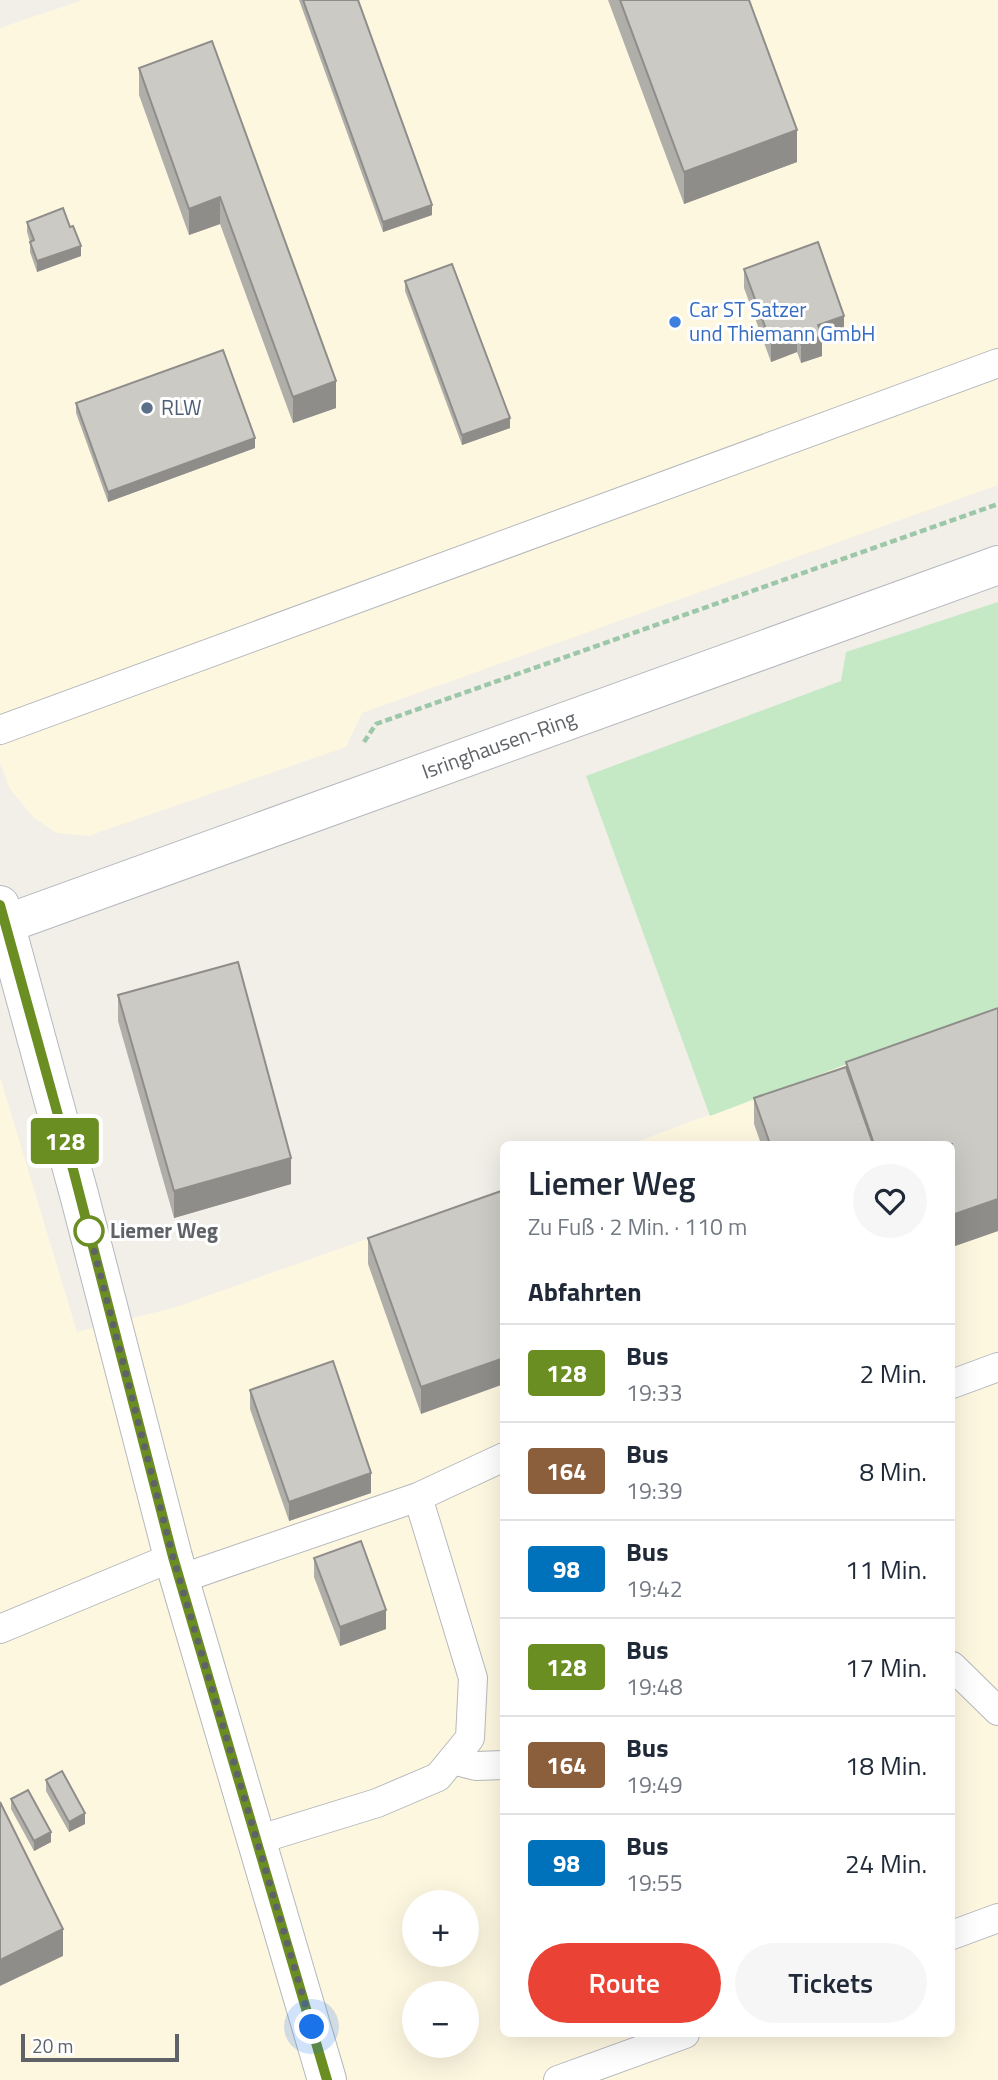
<!DOCTYPE html>
<html lang="de">
<head>
<meta charset="utf-8">
<style>
  :root { --surface:#fff; --page:#f6f6f7; --text:#1f2937; --muted:#747a83; --line:#e0e1e3; --accent:#ea4335 }
  body { margin:0; font-family:"Titillium Web",sans-serif; background:var(--page); color:var(--text); height:100vh; display:flex; flex-direction:column; font-size:26px; white-space:nowrap }
  * { box-sizing:border-box; margin:0 }
  p { font-size:23px; color:var(--muted) }
  .icon { flex:none; width:38px; height:38px; fill:none; stroke:currentColor; stroke-width:2; stroke-linecap:round; stroke-linejoin:round }
  .map { position:relative; flex:1; overflow:hidden }
  .sheet { position:absolute; left:500px; top:1141px; width:455px; height:896px; display:flex; flex-direction:column; background:var(--surface); border-radius:10px; box-shadow:0 7px 28px #0002 }
  .sheet>* { flex:none }
  .badge { padding:0 14px; border-radius:5px; font-size:24px; line-height:46px }
  .controls { position:absolute; left:402px; top:1890px; display:grid; gap:14px }
  .controls a { display:grid; place-items:center; width:77px; height:77px; border-radius:50%; background:var(--surface); box-shadow:0 7px 28px #0002; font-size:35px }
  .scale { position:absolute; left:21px; bottom:18px; width:158px; box-sizing:border-box; padding-left:7px; border:4px solid #5f6368; border-top:0; font-size:19px; line-height:24px; white-space:nowrap; color:#5f6368; -webkit-text-stroke:5px #fff; paint-order:stroke }
  .you { position:absolute; width:35px; height:35px; margin:-18px; border:5px solid #fff; border-radius:50%; background:#1a73e8; box-shadow:0 0 0 10px #1a73e833 }
  .map>.badge { position:absolute; translate:-50% -50%; box-shadow:0 0 0 4px #fff }
  h2 { padding:0 28px; font-size:26px; line-height:63px }
  .round { display:grid; place-items:center; flex:none; width:74px; height:74px; border-radius:37px; background:var(--page) }
  .headline { display:flex; align-items:center; justify-content:space-between; height:119px; padding:0 28px }
  h1 { font-size:33px; font-weight:600; line-height:52px }
  .cta { display:flex; gap:14px; margin-top:auto; padding:14px 28px }
  .cta a { flex:1; height:80px; border-radius:42px; background:var(--accent); color:#fff; font-size:28px; font-weight:600; line-height:80px; text-align:center }
  .cta a+a { background:var(--page); color:var(--text) }
  ul { padding:0; list-style:none }
  li { display:flex; align-items:center; gap:21px; height:98px; padding:0 28px; border-top:2px solid var(--line) }
  li div { flex:1 }
  li b { display:block; font-size:26px }
  li em { font-style:normal }
  li .badge { min-width:77px; font-weight:700; text-align:center }
  .map>svg:first-child { display:block }
  .commercial { fill:#fef7e0; fill-rule:evenodd }
  .green { fill:#c5e8c5 }
  .lines { fill:none; stroke-linecap:round; stroke-linejoin:round }
  .lane-casing { stroke:#b5b8bc; stroke-width:30 }
  .street-casing { stroke:#b5b8bc; stroke-width:40 }
  .secondary-casing { stroke:#b6babf; stroke-width:40 }
  .path { stroke:#9cc7a9; stroke-width:4.5; stroke-dasharray:7 3.5; stroke-linecap:butt }
  .lane { stroke:#fff; stroke-width:28 }
  .street { stroke:#fff; stroke-width:38 }
  .secondary { stroke:#fff; stroke-width:38 }
  .wall { fill:#afaea9 }
  .shaded-wall { fill:#8f8d8a }
  .building { fill:#cccac5; stroke:#8f8d8a; stroke-width:2 }
  .line-casing { stroke:#fff; stroke-width:16 }
  .line { stroke:#6b8e23; stroke-width:10 }
  .walk { stroke:#5f6368; stroke-width:7; stroke-dasharray:0 12.6 }
  .shop-dot { fill:#3f7fe0; stroke:#fff; stroke-width:2.5 }
  .service-dot { fill:#5c6f8a; stroke:#fff; stroke-width:2.5 }
  .stop-dot { fill:#fff; stroke:#6b8e23; stroke-width:3.5 }
  .labels { text-anchor:middle; stroke-width:6; stroke-linejoin:round; paint-order:stroke }
  .shop-label { font-size:21px; fill:#366cbe; stroke:#fff; text-anchor:start }
  .service-label { font-size:21px; fill:#4e5e75; stroke:#fff; text-anchor:start }
  .street-label { font-size:21px; fill:#5f6368; stroke:#fff }
  .stop-label { font-size:21px; font-weight:bold; fill:#5f6368; stroke:#fff; text-anchor:start }
</style>
</head>
<body>
<div class="map">
<svg width="998" height="2080" viewBox="0 0 998 2080">
  <rect width="100%" height="100%" fill="#f1efe8"/>
  <!-- commercial -->
  <path class="commercial" d="M83,0H998V485L362,713L346,747L88,836L57,833L34,818L10,789L0,763V28Z
    M998,1007V2080H0V1077L77,1332L173,1308L504,1190V2034H952V1144H631ZM415,1902H467V1955H415ZM415,1993H467V2046H415Z"/>
  <!-- green -->
  <path class="green" d="M998,602V1007L710,1116L586,776L841,681L846,652Z"/>
  <g class="lines">
    <!-- lane casing -->
    <g class="lane-casing">
      <path id="lane" d="M0,730L998,363
        M952,1384L998,1367
        M418,1497L504,1457
        M180,1579L418,1497L473,1678L470,1738L438,1777L377,1803L257,1840
        M0,1629L173,1557
        M952,1666L998,1711
        M452,1760L476,1766L504,1765
        M952,1935L998,1918
        M558,2080L685,2034"/>
    </g>
    <!-- street casing -->
    <g class="street-casing">
      <path id="street" d="M0,905L80,1198L173,1557L327,2080"/>
    </g>
    <!-- secondary casing -->
    <g class="secondary-casing">
      <path id="secondary" d="M0,926L998,565"/>
    </g>
    <!-- path -->
    <path class="path" d="M364,742L376,724L998,504"/>
    <!-- lane -->
    <use href="#lane" class="lane"/>
    <!-- street -->
    <use href="#street" class="street"/>
    <!-- secondary -->
    <use href="#secondary" class="secondary"/>
  </g>
  <!-- wall -->
  <path class="wall" d="M299,0H358L432,215L383,232Z
    M608,0H749L797,162L684,204Z
    M212,41L336,408L293,423L220,224L189,235L139,95V68Z
    M27,222L81,256L37,272L30,252V242L27,232Z
    M744,269L844,335L822,343V356L801,363L797,352L771,362L744,288Z
    M405,281L510,428L462,445L405,291Z
    M76,403L255,448L108,502L76,413Z
    M118,995L291,1184L174,1218L118,1021Z
    M998,1008V1231L952,1247V1144H761L754,1124V1098L846,1067V1062Z
    M504,1190L421,1414L368,1264V1238Z
    M250,1390L371,1493L289,1521L250,1409Z
    M314,1558L386,1629L340,1646L314,1577Z
    M46,1780L85,1824L69,1832L46,1791Z
    M11,1799L51,1842L34,1851L11,1809Z"/>
  <!-- shaded-wall -->
  <path class="shaded-wall" d="M797,130V162L684,204V172Z
    M220,197V224L189,235V209Z
    M432,205V215L383,232V222Z
    M81,246V256L37,272V261Z
    M844,316V335L822,343V356L801,363V344L818,325Z
    M797,333V352L771,362V343Z
    M336,381V408L293,423V397Z
    M510,418V428L462,445V435Z
    M255,438V448L108,502V492Z
    M291,1158V1184L174,1218V1191Z
    M998,1199V1231L952,1247V1215Z
    M504,1358V1384L421,1414V1387Z
    M371,1473V1493L289,1521V1502Z
    M386,1610V1629L340,1646V1627Z
    M85,1813V1824L69,1832V1822Z
    M51,1832V1842L34,1851V1841Z
    M63,1929V1956L0,1986V1960Z"/>
  <!-- building -->
  <path class="building" d="M303,0H358L432,205L383,222Z
    M620,0H749L797,130L684,172Z
    M212,41L336,381L293,397L220,197L189,209L139,68Z
    M63,208L70,227L73,226L81,246L37,261L30,242L34,240L27,222Z
    M818,242L844,316L818,325L822,336L801,344L797,333L771,343L744,269Z
    M452,264L510,418L462,435L405,281Z
    M223,350L255,438L108,492L76,403Z
    M238,962L291,1158L174,1191L118,995Z
    M998,1008V1199L952,1215V1144H874L846,1062Z
    M846,1067L873,1144H770L754,1098Z
    M504,1190V1358L421,1387L368,1238Z
    M333,1361L371,1473L289,1502L250,1390Z
    M361,1541L386,1610L340,1627L314,1558Z
    M62,1771L85,1813L69,1822L46,1780Z
    M28,1790L51,1832L34,1841L11,1799Z
    M0,1802L63,1929L0,1960Z"/>
  <g class="lines">
    <!-- line casing -->
    <g class="line-casing">
      <path id="line" d="M0,905L74,1173L173,1557L327,2080"/>
    </g>
    <!-- line -->
    <use href="#line" class="line"/>
    <!-- walk -->
    <path class="walk" d="M89,1231L87,1223L173,1557L312,2027"/>
  </g>
  <!-- markers -->
  <circle class="shop-dot" cx="675" cy="322" r="7"/>
  <circle class="service-dot" cx="147" cy="408" r="7"/>
  <circle class="stop-dot" cx="89" cy="1231" r="14"/>
  <g class="labels">
    <!-- shop labels -->
    <g class="shop-label">
      <text x="689" y="317">Car ST Satzer<tspan x="689" dy="24">und Thiemann GmbH</tspan></text>
    </g>
    <!-- service labels -->
    <g class="service-label">
      <text x="161" y="415">RLW</text>
    </g>
    <!-- street labels -->
    <g class="street-label">
      <text transform="translate(499 745) rotate(-20)" y="7">Isringhausen-Ring</text>
    </g>
    <!-- stop labels -->
    <g class="stop-label">
      <text x="110" y="1238">Liemer Weg</text>
    </g>
  </g>
</svg>
<div class="controls">
<a>+</a>
<a>−</a>
</div>
<div class="scale">20 m</div>
<div class="you" style="left:312px;top:2027px"></div>
<b class="badge" style="left:65px;top:1141px;background:#6b8e23;color:#fff">128</b>
<section class="sheet">
<div class="headline"><div><h1>Liemer Weg</h1><p>Zu Fuß · 2 Min. · 110 m</p></div><a class="round"><svg class="icon" aria-label="heart" viewBox="0 0 24 24"><path d="M12 20l-8-8c-3-5 5-10 8-4 3-6 11-1 8 4z"/></svg></a></div>
<h2>Abfahrten</h2>
<ul>
<li><span class="badge" style="background:#6b8e23;color:#fff">128</span><div><b>Bus</b><p>19:33</p></div><em>2 Min.</em></li>
<li><span class="badge" style="background:#8b5e3c;color:#fff">164</span><div><b>Bus</b><p>19:39</p></div><em>8 Min.</em></li>
<li><span class="badge" style="background:#0072bc;color:#fff">98</span><div><b>Bus</b><p>19:42</p></div><em>11 Min.</em></li>
<li><span class="badge" style="background:#6b8e23;color:#fff">128</span><div><b>Bus</b><p>19:48</p></div><em>17 Min.</em></li>
<li><span class="badge" style="background:#8b5e3c;color:#fff">164</span><div><b>Bus</b><p>19:49</p></div><em>18 Min.</em></li>
<li><span class="badge" style="background:#0072bc;color:#fff">98</span><div><b>Bus</b><p>19:55</p></div><em>24 Min.</em></li>
</ul>
<div class="cta"><a>Route</a><a>Tickets</a></div>
</section>
</div>
</body>
</html>
